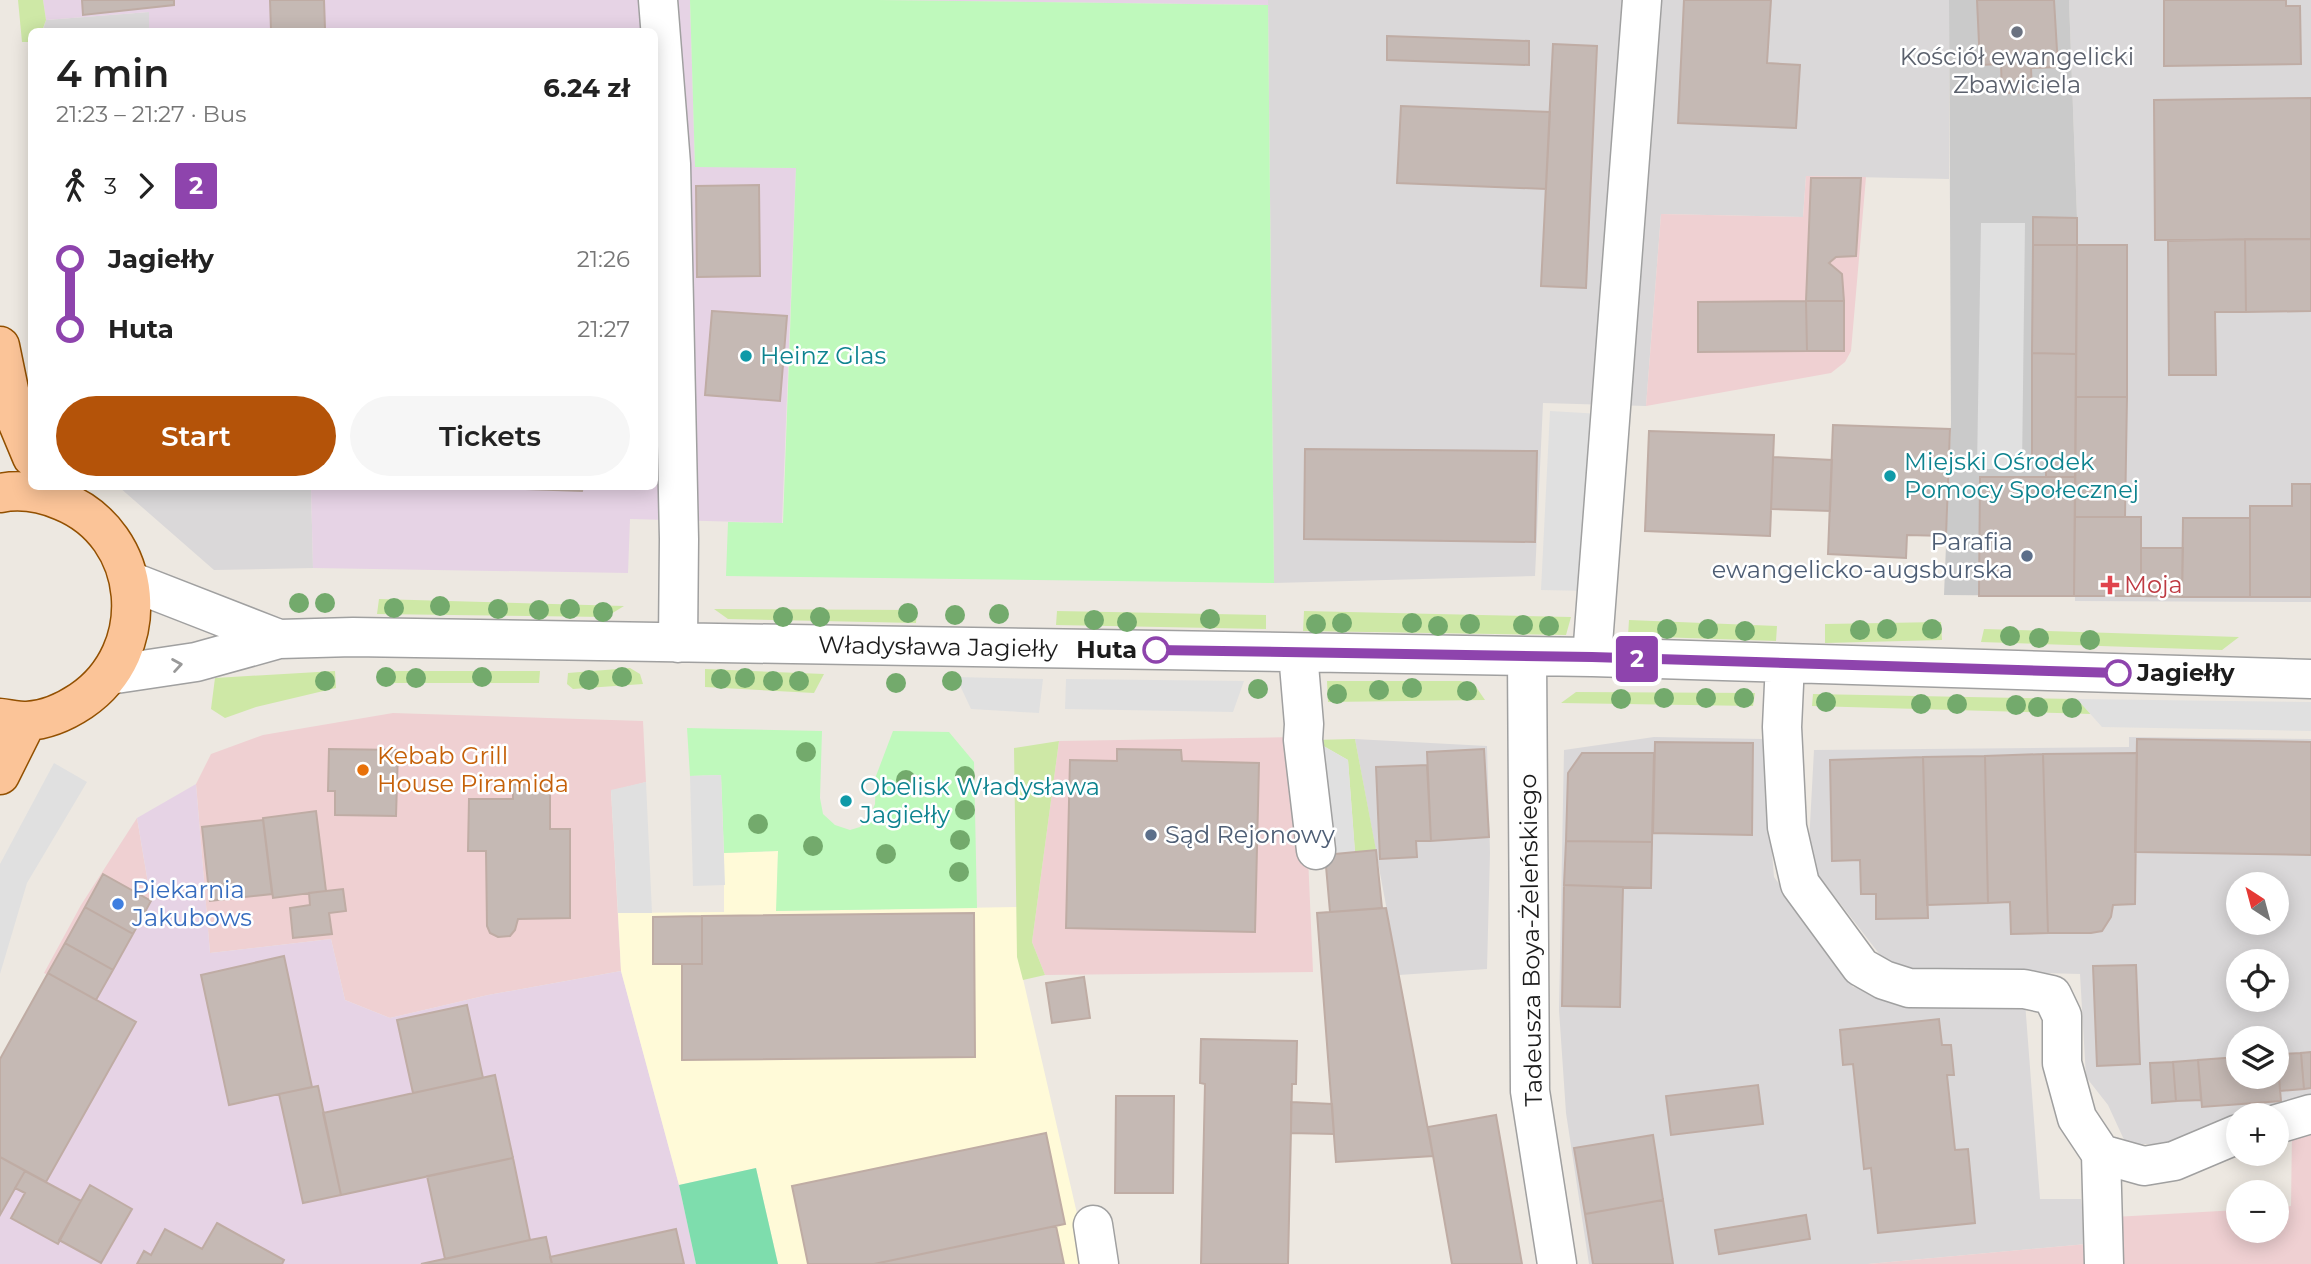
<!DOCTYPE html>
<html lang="en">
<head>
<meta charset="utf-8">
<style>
  :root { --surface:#fff; --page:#f6f6f6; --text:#222; --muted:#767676; --accent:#b45309 }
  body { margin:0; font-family:Montserrat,sans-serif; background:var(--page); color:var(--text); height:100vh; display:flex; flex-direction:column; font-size:26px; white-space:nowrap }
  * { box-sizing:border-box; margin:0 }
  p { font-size:23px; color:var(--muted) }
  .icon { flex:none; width:38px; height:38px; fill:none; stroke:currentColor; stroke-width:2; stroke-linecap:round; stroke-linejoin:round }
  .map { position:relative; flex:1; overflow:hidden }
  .panel { position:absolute; left:28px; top:28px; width:630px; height:462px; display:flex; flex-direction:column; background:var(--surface); border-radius:10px; box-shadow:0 4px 18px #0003 }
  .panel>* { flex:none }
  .badge { padding:0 14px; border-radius:5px; font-size:24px; line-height:46px }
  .needle { width:46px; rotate:324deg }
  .controls { position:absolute; left:2226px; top:872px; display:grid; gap:14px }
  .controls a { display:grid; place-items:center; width:63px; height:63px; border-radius:50%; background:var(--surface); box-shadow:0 4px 18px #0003; font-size:35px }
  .map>.badge { position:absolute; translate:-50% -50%; box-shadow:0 0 0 4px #fff }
  .legs { display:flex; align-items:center; gap:10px; height:77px; padding:0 28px; font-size:23px }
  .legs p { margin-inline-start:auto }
  .summary { display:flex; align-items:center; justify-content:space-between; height:119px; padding:0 28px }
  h1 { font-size:38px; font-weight:600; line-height:52px }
  .cta { display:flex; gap:14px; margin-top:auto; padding:14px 28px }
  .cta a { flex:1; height:80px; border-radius:42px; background:var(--accent); color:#fff; font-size:28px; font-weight:600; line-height:80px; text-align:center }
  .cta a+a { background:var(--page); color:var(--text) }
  ul { padding:0 28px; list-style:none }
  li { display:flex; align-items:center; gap:24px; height:70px; font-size:26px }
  li i { display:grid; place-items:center; width:10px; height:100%; margin:0 9px; background:currentColor }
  li i::after { content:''; width:18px; height:18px; margin:-9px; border:5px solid; border-radius:50%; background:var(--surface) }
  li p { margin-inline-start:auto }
  li:first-child i { background:linear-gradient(#0000 50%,currentColor 0) }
  li:last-child i { background:linear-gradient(currentColor 50%,#0000 0) }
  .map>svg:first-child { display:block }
  .residential { fill:#dad8d9; fill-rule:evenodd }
  .commercial { fill:#efd0d2 }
  .industrial { fill:#e6d3e5 }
  .education { fill:#fffad8 }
  .religious { fill:#cacaca }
  .grass { fill:#cee8a6 }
  .park { fill:#bff9bc }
  .pitch { fill:#7eddad }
  .parking { fill:#e0e0e0 }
  .building { fill:#c5b9b4; stroke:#bfaca4; stroke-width:2 }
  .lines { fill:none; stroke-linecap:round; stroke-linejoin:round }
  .minor-casing { stroke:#a0a0a0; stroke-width:41 }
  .major-casing { stroke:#925001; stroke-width:41 }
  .minor { stroke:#fff; stroke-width:38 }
  .major { stroke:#fbc498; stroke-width:38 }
  .tree { fill:#73aa6c }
  .oneway { stroke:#999 }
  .line-1-casing { stroke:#fff; stroke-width:16 }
  .line-1 { stroke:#8e44ad; stroke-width:10 }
  .worship-dot { fill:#6b7280; stroke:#fff; stroke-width:2.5 }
  .culture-dot { fill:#0f9aa8; stroke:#fff; stroke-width:2.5 }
  .service-dot { fill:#5c6f8a; stroke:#fff; stroke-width:2.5 }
  .health-dot { fill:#e0444e; stroke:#fff; stroke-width:2.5 }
  .stop-1-dot { fill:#fff; stroke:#8e44ad; stroke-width:3.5 }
  .food-dot { fill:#e8710a; stroke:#fff; stroke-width:2.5 }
  .shop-dot { fill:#3f7fe0; stroke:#fff; stroke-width:2.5 }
  .labels { text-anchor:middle; stroke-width:5; stroke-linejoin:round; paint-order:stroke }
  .worship-label { font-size:24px; fill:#5b616d; stroke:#fff }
  .culture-label { font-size:24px; fill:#0d838f; stroke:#fff; text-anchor:start }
  .service-label { font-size:24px; fill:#4e5e75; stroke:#fff; text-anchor:end }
  .health-label { font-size:24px; fill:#be3a42; stroke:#fff; text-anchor:start }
  .street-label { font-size:24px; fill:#1c1c1c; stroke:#fff }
  .stop-label { font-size:24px; font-weight:bold; fill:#1c1c1c; stroke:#fff; text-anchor:end }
  .food-label { font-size:24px; fill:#c56008; stroke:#fff; text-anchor:start }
  .shop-label { font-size:24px; fill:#366cbe; stroke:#fff; text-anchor:start }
</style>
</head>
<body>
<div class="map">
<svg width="2311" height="1264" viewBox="0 0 2311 1264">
  <rect width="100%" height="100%" fill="#ede8e1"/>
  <!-- residential -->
  <path class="residential" d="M1268,0H1949V179L1806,176L1803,217L1661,214L1646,406L1543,403L1535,576L1274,583Z
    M2069,0H2311V602L2075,601L2077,218Z
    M149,12V31L42,32L46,20Z
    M119,487H311L313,568L214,570Z
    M1654,737L1763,739L1774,877L1853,987L1924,1000L2025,1002L2040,1199H2081L2087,1244L1868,1264H1589L1566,1113L1559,1010L1564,750Z
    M2129,737L2311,739V1102L2267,1115H2238V1124L2176,1144H2126L2108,1105L2086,1077L2080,974L1891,969L1808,862L1814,750L2129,747ZM2238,884H2277V922H2238ZM2238,961H2277V999H2238ZM2238,1038H2277V1076H2238Z
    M1355,739L1487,746L1490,853L1487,969L1399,975Z"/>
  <!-- commercial -->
  <path class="commercial" d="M1806,176L1866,177L1851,351L1845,362L1831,373L1646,406L1661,214L1803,217Z
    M393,713L643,721L646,782L611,791L621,971L488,995L390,1018L345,1000L331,939L210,953L196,784L211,754L263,735Z
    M1296,737L1308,856L1313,972L1045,975L1032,942L1059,741Z
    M137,818L151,901L96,1000L44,973L81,905Z
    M2311,1127V1264H2115L2114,1217L2238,1210V1230H2277V1208L2291,1206L2292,1130Z
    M2087,1244L2086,1264H1868Z"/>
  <!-- industrial -->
  <path class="industrial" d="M43,0H690L695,166L796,168L782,523L630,519L628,573L313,568L311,487L654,486V32L149,31V12L46,20Z
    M879,0H1268V5Z
    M196,784L210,953L331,939L345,1000L390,1018L488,995L621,971L679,1185L696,1264H0V1059L48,973L96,1000L151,901L137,818Z"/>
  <!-- education -->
  <path class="education" d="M778,851L777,911L1017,907L1018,957L1078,1218L1085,1264H778L756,1168L679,1185L621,971L618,913L724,912V853Z"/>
  <!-- religious -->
  <path class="religious" d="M1949,0H2069L2077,218L2074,596L1944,595L1951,423Z"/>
  <!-- grass -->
  <path class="grass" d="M18,0H43L46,20L42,31L32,32L31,42H22Z
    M379,599L624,606L606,617L377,614Z
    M714,609L917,610L916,623L728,619Z
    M1057,611L1266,615V629L1056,625Z
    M1304,611L1571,617L1566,635L1303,631Z
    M1629,620L1777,626L1776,641L1628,636Z
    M1941,622L1942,640L1825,643V624Z
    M1984,629L2239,637L2222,650L1981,642Z
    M630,668L640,674L643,684L573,689L567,684L568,673Z
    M705,669L824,674L814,693L705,687Z
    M335,671L336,688L256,707L225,718L211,709L215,678Z
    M377,671H540L539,683H377Z
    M1327,681H1460L1474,684L1485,700L1328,702Z
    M1576,692L1755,693L1753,706L1561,703Z
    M1813,694L2077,699L2091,714L1812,706Z
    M1355,739L1376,850L1355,852L1348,760L1313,740Z
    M1059,741L1032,942L1045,975L1023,980L1017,957L1014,748Z"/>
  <!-- park -->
  <path class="park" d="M690,0H879L1268,5L1274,583L726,576L728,522L783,523L796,168L695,167Z
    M687,728L822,731L820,798L823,814L835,825L850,830L860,827L869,818L875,804L876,776L893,731L949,732L974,762L977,908L776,911L778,851L724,853L721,775L690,776Z"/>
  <!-- pitch -->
  <path class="pitch" d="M756,1168L778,1264H696L679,1185Z"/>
  <!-- parking -->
  <path class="parking" d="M1981,223H2025L2022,469H1977Z
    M1550,411L1601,414L1589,591L1541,590Z
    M956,677L1043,679L1039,713L971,709Z
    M1066,679L1244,681L1233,712L1065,709Z
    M2077,699L2311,702V731L2102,727Z
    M1313,740L1348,760L1355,852L1325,855Z
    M54,763L87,782L27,883L0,974V864Z
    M721,775L725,885L693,886L690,776Z
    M646,782L652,913H618L611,790Z"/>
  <!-- building -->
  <path class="building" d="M82,0H174V5L83,15Z
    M270,0H324L325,29L271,30Z
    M1684,0H1771L1767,63L1800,65L1796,128L1678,123Z
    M1977,0H2054L2058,67L2031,68L2032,92L2002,93L2001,64L1980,65Z
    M2164,0H2286V6H2300L2301,64L2164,66Z
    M1387,36L1529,41V65L1387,60Z
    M1553,44L1597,46L1586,288L1541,286Z
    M2311,98V239L2155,240L2154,100Z
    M1401,106L1550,112L1546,189L1397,183Z
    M1811,178H1861L1856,256L1836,257L1829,263L1842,274L1844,301H1806Z
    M759,185L760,276L697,277L696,186Z
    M2033,217L2077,218V245H2033Z
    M2245,239H2311V311L2246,312Z
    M2245,239L2246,312H2215L2216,375H2169L2168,241Z
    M2033,245H2077L2076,354L2032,353Z
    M2077,245H2127V397H2076Z
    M1806,301L1807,351L1698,352V302Z
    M1806,301H1844V351H1807Z
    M712,311L787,316L780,401L705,395Z
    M2032,353L2076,354L2075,477H2046V459H2032Z
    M2076,397H2127L2125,517H2075Z
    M1833,425L1950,429L1946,536L1907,535L1906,558L1828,554Z
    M1649,431L1774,435L1770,536L1645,531Z
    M1305,449L1537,451L1535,542L1304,539Z
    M1773,457L1832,460L1830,511L1771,509Z
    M1980,477H2075L2074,596H1979Z
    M2292,484H2311V597H2250V506H2292Z
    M526,486H583L582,491L526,489Z
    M2075,517H2141V596H2074Z
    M2183,518H2250V597H2182Z
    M2141,548H2183L2182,597L2141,596Z
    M2137,739L2311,742V855L2135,852Z
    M1655,742L1753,743L1752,835L1653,833Z
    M329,749L398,750L396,816L335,815V791H328Z
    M1117,749L1181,750L1182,761L1259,763L1255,932L1066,928L1070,760L1117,761Z
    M1484,749L1489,837L1431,841L1427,752Z
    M1582,753H1654L1652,842L1566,841L1568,773Z
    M2137,753L2135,904L2113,905L2111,917L2102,931L2091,933H2048L2043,754Z
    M2043,754L2048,933L2011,934L2010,902L1988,903L1985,756Z
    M1985,756L1988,903L1927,905L1923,757Z
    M1923,757L1928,918L1876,919V894H1861L1860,860L1832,861L1830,760Z
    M1427,765L1431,841H1416L1417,857L1380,859L1376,767Z
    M513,785H550V829H570V918L518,919L515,930L510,936L498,937L490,933L487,926L486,851H468L469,799H513Z
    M316,811L326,891L273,898L263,818Z
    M263,820L272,894L210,901L202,827Z
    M1566,841L1652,842L1651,888L1564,885Z
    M1376,850L1382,908L1330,912L1325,855Z
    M103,874L151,901L133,934L85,907Z
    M1564,885L1623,887L1620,1007L1562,1006Z
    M343,889L346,911L329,913L332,934L293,938L290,908L310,905L309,893Z
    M85,907L133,934L113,970L65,943Z
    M1386,908L1433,1156L1336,1162L1317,913Z
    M974,913L975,1057L682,1060V964H702V916Z
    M702,916V964H653V917Z
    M65,943L113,970L96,1000L48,973Z
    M284,956L312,1087L229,1105L201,975Z
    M2136,965L2140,1064L2097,1066L2093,966Z
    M48,973L136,1022L46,1182L0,1157V1059Z
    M1084,977L1090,1018L1052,1023L1046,983Z
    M467,1005L483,1078L413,1093L397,1020Z
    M1939,1019L1942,1045H1951L1954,1075H1947L1955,1150L1968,1149L1975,1223L1878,1233L1871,1168L1864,1169L1853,1064L1843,1065L1840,1030Z
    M1201,1039L1297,1041L1296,1084H1292L1288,1264H1201L1205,1084L1200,1083Z
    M2311,1052V1088L2304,1089L2301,1053Z
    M2301,1053L2304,1089L2280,1091L2278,1054Z
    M2277,1054L2281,1101L2202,1107L2198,1060L2238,1057V1076H2277Z
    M2198,1060L2201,1100L2176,1101L2173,1062Z
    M2173,1062L2176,1101L2152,1103L2150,1063Z
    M495,1075L513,1158L341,1195L323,1113Z
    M1758,1085L1763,1124L1671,1135L1666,1096Z
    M318,1086L341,1195L303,1203L279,1094Z
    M1116,1096H1174L1173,1193H1115Z
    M1291,1102L1332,1104L1334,1134L1291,1133Z
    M1496,1115L1522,1264H1452L1428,1127Z
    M1046,1133L1065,1224L874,1264H808L792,1186Z
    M1653,1135L1663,1200L1585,1214L1574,1148Z
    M0,1157L25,1171L0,1215Z
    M513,1158L530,1240L445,1259L427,1176Z
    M25,1171L81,1201L58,1244L11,1218L25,1193L15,1188Z
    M90,1185L132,1209L101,1263L59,1240Z
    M1663,1200L1673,1264H1593L1585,1214Z
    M1806,1215L1810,1239L1719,1254L1715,1230Z
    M217,1223L284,1260L282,1264H137L144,1251L151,1255L165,1229L202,1249Z
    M1056,1226L1064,1264H874Z
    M676,1229L684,1264H552L550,1257Z
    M546,1237L552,1264H421L530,1240Z"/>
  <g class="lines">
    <!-- minor casing -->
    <g class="minor-casing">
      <path id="minor" d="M658,0L671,164L679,539L678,643
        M130,581L279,639
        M1298,653L1304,724L1303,740L1316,850
        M1527,657L1530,1091L1557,1264
        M1592,657L1642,0
        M1785,663L1782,727L1787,827L1800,884L1861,967L1884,980L1909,988L2024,989L2052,995L2062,1016V1063L2077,1118L2101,1154L2144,1166L2174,1161L2238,1134
        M109,675L196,662L279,639L353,637L1592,657L2311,679
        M2277,1124L2311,1114
        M2101,1154L2104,1264
        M1093,1225L1099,1264"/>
    </g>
    <!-- major casing -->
    <g class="major-casing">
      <path id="major" d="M0,346L14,414L32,457
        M0,493C21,489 43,493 62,501C146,535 155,651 81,701C66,711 46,720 27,721C18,721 9,719 0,718
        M0,775L27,721"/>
    </g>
    <!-- minor -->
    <use href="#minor" class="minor"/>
    <!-- major -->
    <use href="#major" class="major"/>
  </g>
  <!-- trees -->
  <g class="tree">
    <circle cx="299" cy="603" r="10"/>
    <circle cx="325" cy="603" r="10"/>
    <circle cx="440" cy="606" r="10"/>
    <circle cx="394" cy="608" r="10"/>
    <circle cx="498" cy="609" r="10"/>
    <circle cx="570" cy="609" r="10"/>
    <circle cx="539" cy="610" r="10"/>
    <circle cx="603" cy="612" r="10"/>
    <circle cx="908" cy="613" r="10"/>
    <circle cx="999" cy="614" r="10"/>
    <circle cx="955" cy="615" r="10"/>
    <circle cx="783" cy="617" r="10"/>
    <circle cx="820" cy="617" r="10"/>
    <circle cx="1210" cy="619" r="10"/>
    <circle cx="1094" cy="620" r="10"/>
    <circle cx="1127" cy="622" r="10"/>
    <circle cx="1342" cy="623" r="10"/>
    <circle cx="1412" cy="623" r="10"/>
    <circle cx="1316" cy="624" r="10"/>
    <circle cx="1470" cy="624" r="10"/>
    <circle cx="1523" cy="625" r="10"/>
    <circle cx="1438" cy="626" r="10"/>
    <circle cx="1549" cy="626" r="10"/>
    <circle cx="1667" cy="629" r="10"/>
    <circle cx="1708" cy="629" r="10"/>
    <circle cx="1887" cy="629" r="10"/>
    <circle cx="1932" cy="629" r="10"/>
    <circle cx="1860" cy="630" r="10"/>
    <circle cx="1745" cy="631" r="10"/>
    <circle cx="2010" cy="636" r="10"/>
    <circle cx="2039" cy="638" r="10"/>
    <circle cx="2090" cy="640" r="10"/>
    <circle cx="386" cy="677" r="10"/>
    <circle cx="482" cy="677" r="10"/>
    <circle cx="622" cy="677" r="10"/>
    <circle cx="416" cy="678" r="10"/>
    <circle cx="745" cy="678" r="10"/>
    <circle cx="721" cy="679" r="10"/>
    <circle cx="589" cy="680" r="10"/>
    <circle cx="325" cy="681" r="10"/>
    <circle cx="773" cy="681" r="10"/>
    <circle cx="799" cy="681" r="10"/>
    <circle cx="952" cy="681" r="10"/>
    <circle cx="896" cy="683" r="10"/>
    <circle cx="1412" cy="688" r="10"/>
    <circle cx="1258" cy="689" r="10"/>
    <circle cx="1379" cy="690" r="10"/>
    <circle cx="1467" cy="691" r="10"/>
    <circle cx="1337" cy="694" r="10"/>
    <circle cx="1664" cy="698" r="10"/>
    <circle cx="1706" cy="698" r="10"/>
    <circle cx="1744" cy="698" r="10"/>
    <circle cx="1621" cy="699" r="10"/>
    <circle cx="1826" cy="702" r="10"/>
    <circle cx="1921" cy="704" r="10"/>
    <circle cx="1957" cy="704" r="10"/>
    <circle cx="2016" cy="705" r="10"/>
    <circle cx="2038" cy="707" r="10"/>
    <circle cx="2072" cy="708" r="10"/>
    <circle cx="806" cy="752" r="10"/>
    <circle cx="965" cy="776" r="10"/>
    <circle cx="906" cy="780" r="10"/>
    <circle cx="965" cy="810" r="10"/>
    <circle cx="758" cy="824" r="10"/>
    <circle cx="960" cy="840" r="10"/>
    <circle cx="813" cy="846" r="10"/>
    <circle cx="886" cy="854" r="10"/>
    <circle cx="959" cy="872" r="10"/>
  </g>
  <!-- one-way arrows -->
  <defs><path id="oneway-chevron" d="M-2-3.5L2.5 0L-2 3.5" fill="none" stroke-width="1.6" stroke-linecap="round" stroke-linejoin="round" transform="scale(1.75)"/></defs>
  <use class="oneway" href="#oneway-chevron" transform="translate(177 665) rotate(-9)"/>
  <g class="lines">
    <!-- line-1 casing -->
    <g class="line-1-casing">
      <path id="line-1" d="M1156,650L1592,657L2118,673"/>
    </g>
    <!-- line-1 -->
    <use href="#line-1" class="line-1"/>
  </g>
  <!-- markers -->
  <circle class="worship-dot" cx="2017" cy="32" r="7"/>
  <g class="culture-dot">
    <circle cx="746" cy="356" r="7"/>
    <circle cx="1890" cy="476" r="7"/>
    <circle cx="846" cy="801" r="7"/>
  </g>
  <g class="service-dot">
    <circle cx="2027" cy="556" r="7"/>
    <circle cx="1151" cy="835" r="7"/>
  </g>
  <path class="health-dot" d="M2106.5 574.5h7v7h7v7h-7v7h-7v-7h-7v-7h7z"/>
  <g class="stop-1-dot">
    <circle cx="1156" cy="650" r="12"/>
    <circle cx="2118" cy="673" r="12"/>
  </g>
  <circle class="food-dot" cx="363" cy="770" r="7"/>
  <circle class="shop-dot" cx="118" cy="904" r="7"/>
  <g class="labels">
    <!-- worship labels -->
    <g class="worship-label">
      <text x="2017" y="65">Kościół ewangelicki<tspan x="2017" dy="28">Zbawiciela</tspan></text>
    </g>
    <!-- culture labels -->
    <g class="culture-label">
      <text x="760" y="364">Heinz Glas</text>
      <text x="1904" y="470">Miejski Ośrodek<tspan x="1904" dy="28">Pomocy Społecznej</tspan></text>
      <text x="860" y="795">Obelisk Władysława<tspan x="860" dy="28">Jagiełły</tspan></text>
    </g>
    <!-- service labels -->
    <g class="service-label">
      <text x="2013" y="550">Parafia<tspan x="2013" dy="28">ewangelicko-augsburska</tspan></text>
      <text x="1165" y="843" text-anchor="start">Sąd Rejonowy</text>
    </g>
    <!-- health labels -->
    <g class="health-label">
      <text x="2124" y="593">Moja</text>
    </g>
    <!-- street labels -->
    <g class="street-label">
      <text transform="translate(938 647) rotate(1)" y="8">Władysława Jagiełły</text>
      <text transform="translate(1531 940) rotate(-91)" y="8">Tadeusza Boya-Żeleńskiego</text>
    </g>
    <!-- stop labels -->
    <g class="stop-label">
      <text x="1137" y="658">Huta</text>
      <text x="2137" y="681" text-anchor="start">Jagiełły</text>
    </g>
    <!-- food labels -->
    <g class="food-label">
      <text x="377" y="764">Kebab Grill<tspan x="377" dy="28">House Piramida</tspan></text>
    </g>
    <!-- shop labels -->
    <g class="shop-label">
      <text x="132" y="898">Piekarnia<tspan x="132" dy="28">Jakubows</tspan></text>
    </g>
  </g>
</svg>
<div class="controls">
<a><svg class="needle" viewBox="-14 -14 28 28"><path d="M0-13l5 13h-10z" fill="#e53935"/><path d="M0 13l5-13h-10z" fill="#767676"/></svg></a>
<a><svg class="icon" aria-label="locate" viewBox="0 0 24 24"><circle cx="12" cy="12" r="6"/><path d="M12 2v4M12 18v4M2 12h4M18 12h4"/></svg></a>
<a><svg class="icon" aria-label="layers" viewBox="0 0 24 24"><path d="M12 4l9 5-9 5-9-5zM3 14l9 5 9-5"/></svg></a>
<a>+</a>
<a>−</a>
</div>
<b class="badge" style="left:1637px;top:659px;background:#8e44ad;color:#fff">2</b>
<section class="panel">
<div class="summary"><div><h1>4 min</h1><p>21:23 – 21:27 · Bus</p></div><b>6.24 zł</b></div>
<div class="legs"><svg class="icon" aria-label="walk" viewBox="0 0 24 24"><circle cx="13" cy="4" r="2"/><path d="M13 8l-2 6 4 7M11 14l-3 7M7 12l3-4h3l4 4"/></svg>3<svg class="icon" aria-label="forward" viewBox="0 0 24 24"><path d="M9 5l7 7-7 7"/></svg><b class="badge" style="background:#8e44ad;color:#fff">2</b></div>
<ul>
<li><i style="color:#8e44ad"></i><b>Jagiełły</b><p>21:26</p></li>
<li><i style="color:#8e44ad"></i><b>Huta</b><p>21:27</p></li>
</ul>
<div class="cta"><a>Start</a><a>Tickets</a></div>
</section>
</div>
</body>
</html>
